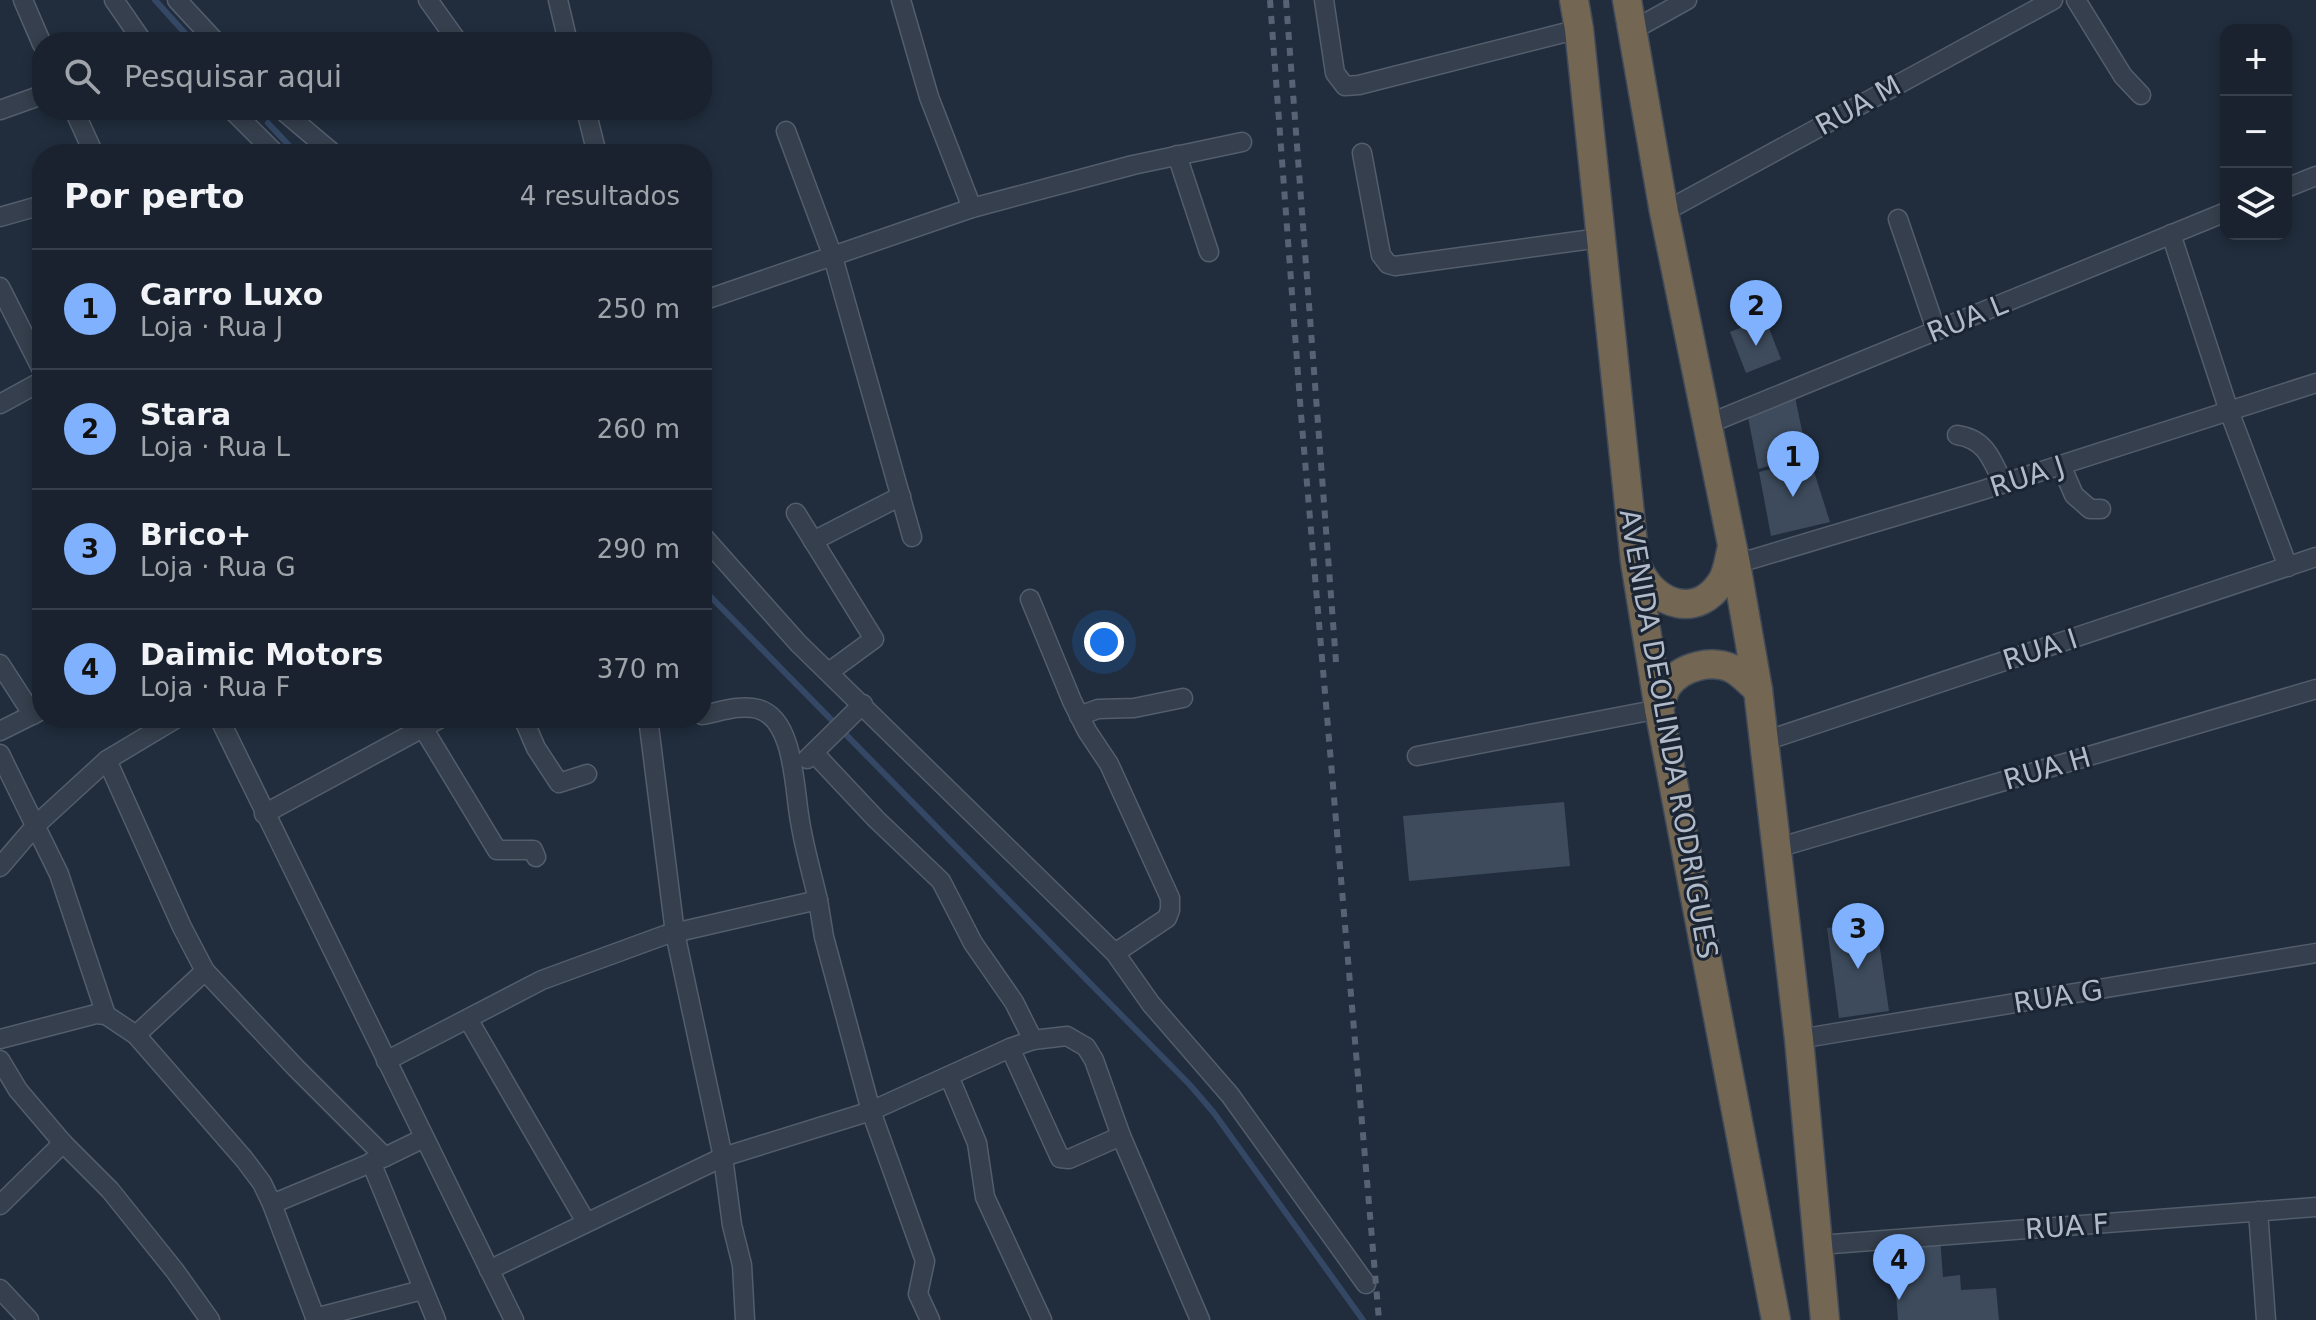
<!DOCTYPE html>
<html lang="pt">
<meta charset="utf-8">
<style>
:root{--surface:#19222e;--page:#222a36;--text:#f1f3f6;--muted:#9fa4aa;--line:#373f4a;--accent:#80b1fe}
body{margin:0;font-family:"DejaVu Sans",sans-serif;background:var(--page);color:var(--text)}
.controls{position:absolute;right:24px;top:24px;display:grid;overflow:hidden;border-radius:16px;box-shadow:0 4px 12px #0003}
.controls button{width:72px;height:72px;display:grid;place-items:center;padding:0;border:0;border-bottom:2px solid var(--line);background:var(--surface);color:var(--text);font:40px sans-serif}
.you{position:absolute;left:1104px;top:642px;width:28px;height:28px;margin:-20px;border:6px solid #fff;border-radius:50%;background:#1a73e8;box-shadow:0 0 0 12px #1a73e833}
.badge{display:grid;place-items:center;width:52px;height:52px;border-radius:50%;background:var(--accent);color:#111;font-size:26px;font-weight:700}
.pin{position:absolute;translate:-50% -66px;filter:drop-shadow(0 2px 4px #0008)}
.pin::after{content:'';position:absolute;top:42px;width:28px;height:24px;background:inherit;clip-path:polygon(0 0,100% 0,50% 100%)}
.list{margin:0;padding:0;list-style:none}
h2{display:flex;justify-content:space-between;align-items:center;height:104px;margin:0;padding:0 32px;font-size:34px}
h2 small{font-size:26px;font-weight:400;color:var(--muted)}
.list li{display:grid;grid-template-columns:52px 1fr auto;gap:24px;align-items:center;box-sizing:border-box;height:120px;padding:0 32px;border-top:2px solid var(--line)}
.list b{display:block;font-size:30px;white-space:nowrap}
.list p{margin:0;font-size:26px;white-space:nowrap;color:var(--muted)}
.list em{font-size:26px;font-style:normal;color:var(--muted)}
.icon{flex:none;width:44px;height:44px;fill:none;stroke:currentColor;stroke-width:2;stroke-linecap:round;stroke-linejoin:round}
.map{position:relative;flex:none;width:2316px;height:1320px;overflow:hidden}
.search{position:absolute;background:var(--surface);box-shadow:0 4px 12px #0003;left:32px;top:32px;width:680px;height:88px;display:flex;align-items:center;gap:20px;box-sizing:border-box;padding:0 28px;border-radius:32px;color:var(--muted);font-size:30px}
.panel{position:absolute;background:var(--surface);box-shadow:0 4px 12px #0003;left:32px;top:144px;width:680px;height:584px;border-radius:32px}
.map>svg:first-child{display:block}
.lines{fill:none;stroke-linecap:round;stroke-linejoin:round}
.stream{stroke:#344865;stroke-width:6}
.building{fill:#3d4b5c}
.minor-casing{stroke:#535d6b;stroke-width:21}
.highway-casing{stroke:#404a58;stroke-width:31}
.minor{stroke:#353f4d;stroke-width:18}
.highway{stroke:#736652;stroke-width:28}
.rail{stroke:#576374;stroke-width:6;stroke-dasharray:8 8;stroke-linecap:butt}
.labels{text-anchor:middle;stroke-width:6;stroke-linejoin:round;paint-order:stroke}
.street-label{font-size:28px;fill:#b1bac8;stroke:#1a2432}
</style>
<div class="map">
<svg width="2316" height="1320" viewBox="0 0 2316 1320">
<rect width="100%" height="100%" fill="#212d3d"/>
<g class="lines">
<g class="stream">
<polyline points="155,0 193,42"/>
<polyline points="268,123 297,154"/>
<polyline points="702,588 1190,1085 1214,1113 1363,1320"/>
</g>
</g>
<g class="building">
<polygon points="1765,318 1781,359 1746,373 1730,332"/>
<polygon points="1794,392 1807,455 1758,469 1747,412"/>
<polygon points="1810,459 1830,522 1771,536 1759,472"/>
<polygon points="1564,802 1570,866 1409,881 1403,816"/>
<polygon points="1876,921 1889,1011 1839,1018 1827,928"/>
<polygon points="1940,1236 1943,1277 1960,1275 1961,1290 1996,1288 1999,1320 1898,1320 1892,1239"/>
</g>
<g class="lines">
<defs>
<g id="minor">
<polyline points="23,0 42,44"/>
<polyline points="114,0 143,42"/>
<polyline points="177,0 216,42"/>
<polyline points="428,0 458,42"/>
<polyline points="558,0 568,42"/>
<polyline points="901,0 929,97 972,208"/>
<polyline points="1324,0 1335,73 1345,86 1359,85 1579,29"/>
<polyline points="2076,0 2123,76 2141,95"/>
<polyline points="1633,30 1687,0"/>
<polyline points="0,110 42,95"/>
<polyline points="74,110 94,154"/>
<polyline points="232,110 276,154"/>
<polyline points="282,110 334,154"/>
<polyline points="586,110 597,154"/>
<polyline points="786,131 833,257 912,537"/>
<polyline points="1362,153 1381,255 1388,264 1395,266 1600,238"/>
<polyline points="1177,155 1209,252"/>
<polyline points="2286,188 2316,176"/>
<polyline points="1664,212 2053,0"/>
<polyline points="0,217 42,205"/>
<polyline points="1898,219 1936,330"/>
<polyline points="2171,234 2229,411 2288,567"/>
<polyline points="0,287 42,370"/>
<polyline points="702,301 972,208 1133,165 1242,142"/>
<polyline points="0,404 42,381"/>
<polyline points="1708,424 2226,212"/>
<path d="M1957,435C1986,439 1992,460 2003,483"/>
<polyline points="2061,465 2074,495 2090,509 2101,509"/>
<polyline points="796,513 874,639 829,672"/>
<polyline points="702,535 798,643 1115,953 1151,1004 1230,1095 1366,1284"/>
<polyline points="813,541 901,496"/>
<polyline points="1736,564 1980,491 2316,383"/>
<polyline points="1030,599 1072,701 1087,731 1109,764 1170,898 1170,910 1167,918 1115,953"/>
<polyline points="0,664 33,715"/>
<path d="M702,715C719,712 741,704 758,709C795,719 794,790 800,821C804,847 812,874 818,900"/>
<polyline points="1079,716 1098,709 1134,708 1183,698"/>
<polyline points="219,718 514,1320"/>
<polyline points="417,718 497,850 533,850 536,857"/>
<polyline points="523,718 536,748 559,783 587,774"/>
<polyline points="648,718 675,933 723,1157 732,1225 742,1265 745,1320"/>
<polyline points="0,731 42,710"/>
<polyline points="1765,741 2316,557"/>
<polyline points="814,753 876,819 941,881 973,943 1014,1002 1033,1040"/>
<polyline points="0,754 59,874 106,1015"/>
<polyline points="1417,756 1659,709"/>
<polyline points="807,759 863,704"/>
<polyline points="107,760 182,927 205,971 296,1068 385,1157"/>
<polyline points="264,814 441,718"/>
<polyline points="1777,848 2316,689"/>
<polyline points="0,867 36,825 107,760 177,718"/>
<polyline points="468,1019 586,1222"/>
<polyline points="136,1035 205,971"/>
<polyline points="0,1039 96,1014 106,1015 136,1035 244,1159 262,1183 272,1204 316,1320"/>
<polyline points="1799,1039 2316,953"/>
<polyline points="1010,1048 1060,1158 1069,1159 1121,1136"/>
<polyline points="0,1060 18,1090 63,1143 110,1190 175,1271 210,1320"/>
<polyline points="386,1061 542,980 665,935 818,900 824,937 871,1111 925,1261 918,1294 930,1320"/>
<polyline points="949,1076 977,1143 985,1197 1042,1320"/>
<polyline points="371,1162 436,1320"/>
<polyline points="272,1204 385,1157 424,1138"/>
<polyline points="0,1205 63,1143"/>
<polyline points="2258,1211 2266,1320"/>
<polyline points="1819,1245 2316,1207"/>
<polyline points="489,1270 723,1157 871,1111 1010,1048 1033,1040 1067,1036 1086,1047 1094,1060 1121,1136 1200,1320"/>
<polyline points="0,1289 29,1320"/>
<polyline points="315,1318 422,1290"/>
</g>
<g id="highway">
<polyline points="1574,0 1579,29 1635,562 1659,709 1776,1320"/>
<polyline points="1627,0 1664,212 1736,564 1758,690 1799,1039 1825,1320"/>
<path d="M1639,570C1656,606 1698,619 1722,581C1727,573 1729,560 1731,551"/>
<path d="M1659,709C1662,702 1663,691 1668,685C1682,666 1712,659 1733,669C1742,674 1750,683 1758,690"/>
</g>
</defs>
<use href="#minor" class="minor-casing"/>
<use href="#highway" class="highway-casing"/>
<use href="#minor" class="minor"/>
<use href="#highway" class="highway"/>
<g class="rail">
<polyline points="1270,0 1301,414 1379,1320"/>
<polyline points="1286,0 1336,662"/>
</g>
</g>
<g class="labels">
<g class="street-label">
<text transform="translate(1858 105) rotate(-29)" y="10">RUA M</text>
<text transform="translate(1967 318) rotate(-22)" y="10">RUA L</text>
<text transform="translate(2027 476) rotate(-18)" y="10">RUA J</text>
<text transform="translate(2040 649) rotate(-18)" y="10">RUA I</text>
<text transform="translate(1669 734) rotate(80)" y="10">AVENIDA DEOLINDA RODRIGUES</text>
<text transform="translate(2047 768) rotate(-16)" y="10">RUA H</text>
<text transform="translate(2058 996) rotate(-9)" y="10">RUA G</text>
<text transform="translate(2067 1226) rotate(-4)" y="10">RUA F</text>
</g>
</g>
</svg>
<div class="controls">
<button>+</button>
<button>−</button>
<button><svg class="icon" aria-label="layers" viewBox="0 0 24 24"><path d="M12 4l9 5-9 5-9-5zM3 14l9 5 9-5"/></svg></button>
</div>
<div class="you"></div>
<div class="pin badge" style="left:1793px;top:497px">1</div>
<div class="pin badge" style="left:1756px;top:346px">2</div>
<div class="pin badge" style="left:1858px;top:969px">3</div>
<div class="pin badge" style="left:1899px;top:1300px">4</div>
<div class="search"><svg class="icon" aria-label="search" viewBox="0 0 24 24"><circle cx="10" cy="10" r="6"/><path d="M15 15l6 6"/></svg>Pesquisar aqui</div>
<section class="panel">
<h2>Por perto<small>4 resultados</small></h2>
<ul class="list">
<li><span class="badge">1</span><div><b>Carro Luxo</b><p>Loja · Rua J</p></div><em>250 m</em></li>
<li><span class="badge">2</span><div><b>Stara</b><p>Loja · Rua L</p></div><em>260 m</em></li>
<li><span class="badge">3</span><div><b>Brico+</b><p>Loja · Rua G</p></div><em>290 m</em></li>
<li><span class="badge">4</span><div><b>Daimic Motors</b><p>Loja · Rua F</p></div><em>370 m</em></li>
</ul>
</section>
</div>
